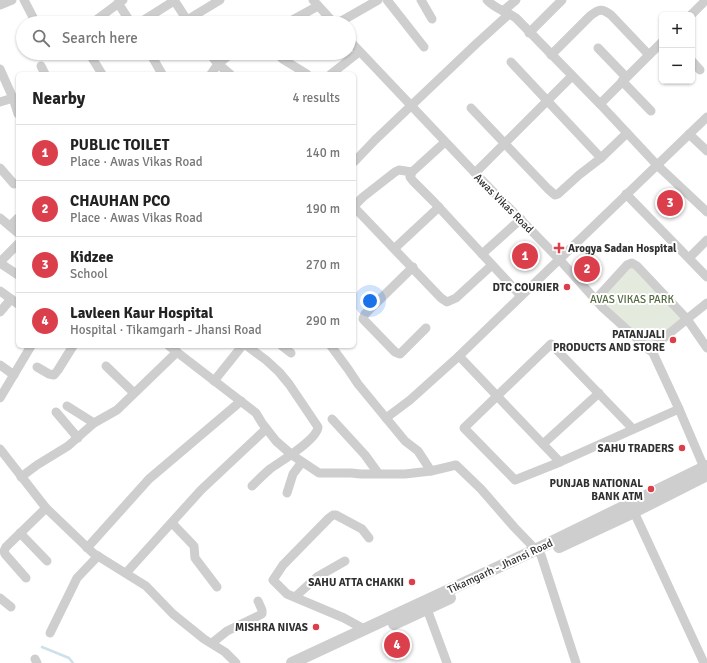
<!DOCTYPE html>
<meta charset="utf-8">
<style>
:root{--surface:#fff;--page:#f6f6f6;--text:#222;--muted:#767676;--line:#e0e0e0;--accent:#dc3f4c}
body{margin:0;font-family:Signika,sans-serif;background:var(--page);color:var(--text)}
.controls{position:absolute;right:12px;top:12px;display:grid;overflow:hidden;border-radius:6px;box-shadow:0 1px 3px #0004}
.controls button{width:36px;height:36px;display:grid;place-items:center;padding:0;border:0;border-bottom:1px solid var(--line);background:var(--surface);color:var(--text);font:20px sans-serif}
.you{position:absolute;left:370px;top:301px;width:14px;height:14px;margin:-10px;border:3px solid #fff;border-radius:50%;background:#1a73e8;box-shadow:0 0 0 6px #1a73e833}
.badge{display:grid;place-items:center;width:26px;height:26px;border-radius:50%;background:var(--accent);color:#fff;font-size:13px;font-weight:700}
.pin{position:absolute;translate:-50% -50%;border:2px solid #fff;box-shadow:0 1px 4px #0006}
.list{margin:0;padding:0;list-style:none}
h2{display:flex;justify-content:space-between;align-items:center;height:52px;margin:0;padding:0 16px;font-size:17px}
h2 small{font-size:13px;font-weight:400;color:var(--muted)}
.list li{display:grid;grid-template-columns:26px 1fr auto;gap:12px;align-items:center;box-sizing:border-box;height:56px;padding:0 16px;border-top:1px solid var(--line)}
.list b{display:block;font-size:15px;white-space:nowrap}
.list p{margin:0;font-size:13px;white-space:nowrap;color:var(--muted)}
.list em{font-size:13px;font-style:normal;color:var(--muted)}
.icon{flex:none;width:22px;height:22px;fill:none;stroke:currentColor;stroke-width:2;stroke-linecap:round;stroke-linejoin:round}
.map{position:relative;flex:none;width:707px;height:663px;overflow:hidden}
.search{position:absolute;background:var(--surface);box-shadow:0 1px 3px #0004;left:16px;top:16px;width:340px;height:44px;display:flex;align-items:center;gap:10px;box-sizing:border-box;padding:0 14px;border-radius:22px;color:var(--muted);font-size:15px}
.panel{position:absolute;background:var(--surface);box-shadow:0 1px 3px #0004;left:16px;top:72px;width:340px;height:276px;border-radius:6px}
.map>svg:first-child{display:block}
.green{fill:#e4eadd}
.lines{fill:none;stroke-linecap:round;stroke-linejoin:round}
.stream{stroke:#cee0eb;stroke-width:2.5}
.minor{stroke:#cecece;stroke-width:9}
.tertiary{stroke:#cecece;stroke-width:12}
.poi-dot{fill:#dc3f4c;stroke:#fff;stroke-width:1.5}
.labels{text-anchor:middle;stroke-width:4;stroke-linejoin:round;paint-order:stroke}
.street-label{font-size:11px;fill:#313131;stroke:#fff}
.poi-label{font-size:11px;font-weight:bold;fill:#313131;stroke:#fff;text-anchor:end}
.park-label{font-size:11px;fill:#546b40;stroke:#fff}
</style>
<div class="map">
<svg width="707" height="663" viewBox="0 0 707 663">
<rect width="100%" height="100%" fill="#fff"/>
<polygon class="green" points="630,264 684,319 650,347 599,301"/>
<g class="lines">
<polyline class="stream" points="42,647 69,658 73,663"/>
<g class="minor">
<polyline points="24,0 36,23"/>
<polyline points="174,0 187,20"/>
<polyline points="313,0 334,23"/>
<polyline points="387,0 424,47"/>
<polyline points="421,0 432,19"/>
<path d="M487,0C495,9 506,11 516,18L600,104L657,165L707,212"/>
<polyline points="118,3 131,23"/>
<polyline points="0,5 12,0"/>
<polyline points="503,11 516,0"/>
<polyline points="691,15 706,0"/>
<polyline points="92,23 123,0"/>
<polyline points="139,23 174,1"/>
<polyline points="189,23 187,20 220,0"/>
<polyline points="287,23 318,6"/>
<polyline points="338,23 378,0"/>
<polyline points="529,33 562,0"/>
<polyline points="349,40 475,173 559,259 603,308 653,353 679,409 706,472"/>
<polyline points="598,48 626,77"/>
<polyline points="89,53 102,74"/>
<polyline points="150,53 162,74"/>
<polyline points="209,53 218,64 230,74"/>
<polyline points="276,53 284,60 307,74"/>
<path d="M551,55L590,16C599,9 602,8 611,15L649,55"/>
<polyline points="692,61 700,70"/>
<polyline points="511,62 601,158"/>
<polyline points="41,66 45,74"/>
<polyline points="0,69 13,98 18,114"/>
<polyline points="211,74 218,64 232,53"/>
<polyline points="331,74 359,52"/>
<polyline points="622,81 651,111"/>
<polyline points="0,102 13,98"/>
<polyline points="600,104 662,42"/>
<polyline points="471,108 548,189 555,195 558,194 579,175 601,158 627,133"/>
<polyline points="689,134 707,151"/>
<polyline points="445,142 412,172 410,177 413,181 434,202 521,296"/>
<polyline points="354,162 375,140 476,44 509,14"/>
<polyline points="0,168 14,184"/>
<polyline points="475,173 572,76"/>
<polyline points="626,194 707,277"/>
<polyline points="354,206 363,197 395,172 399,170 412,172"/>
<polyline points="354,207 441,298 447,302 456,298 492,265"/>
<polyline points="0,218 18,233"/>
<polyline points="10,226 18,218"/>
<polyline points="395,248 439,207"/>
<polyline points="482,254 521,219"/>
<polyline points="689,258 707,240"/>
<polyline points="0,262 18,244"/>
<polyline points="0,263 18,275"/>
<polyline points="413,267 365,314 363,319 395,352 400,354 426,328"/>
<polyline points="0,291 18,304"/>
<polyline points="596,299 627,265 632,263 637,266 687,319 707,303"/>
<polyline points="0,312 11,299"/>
<polyline points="169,346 256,413 262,423 276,441 292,455 319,473 351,473 361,474 405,474 431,471 456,465 481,489 514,527 541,555 576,663"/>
<path d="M247,346L266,360L279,372L289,384L318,427C317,440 281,461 270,469C264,474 258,480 252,486"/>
<polyline points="282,346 291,353"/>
<polyline points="331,346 348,369 358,384 405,441 418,451 431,471"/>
<polyline points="649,350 687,319 707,348"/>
<polyline points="459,356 560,462 679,409"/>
<polyline points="0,365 14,375"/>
<polyline points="106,366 134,393"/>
<polyline points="37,367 49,374 54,375 58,370 73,346"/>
<polyline points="214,381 242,346"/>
<polyline points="0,398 31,346"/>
<polyline points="67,406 94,423"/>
<polyline points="56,412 78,438"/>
<polyline points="386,418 410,400 459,356 707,117"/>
<polyline points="332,419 365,455 378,473"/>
<polyline points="543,444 599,393"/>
<polyline points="0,449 46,508 93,553 146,586 173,614 204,639 225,652 236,663"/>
<polyline points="560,462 515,480 464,428 551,344 633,429"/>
<polyline points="21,477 37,465 68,446 94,423 117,410 177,352"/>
<polyline points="287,493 293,474 302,462"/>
<polyline points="634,512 704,663"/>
<polyline points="172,523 194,546 195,558 217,587"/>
<polyline points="20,533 47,561"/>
<polyline points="87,548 149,479 241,401"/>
<polyline points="126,573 201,490 266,429"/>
<polyline points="26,578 5,554 4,551 6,547 46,508"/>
<polyline points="295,597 317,577 345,561"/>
<polyline points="0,598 11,607"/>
<polyline points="427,609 447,663"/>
<polyline points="364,629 344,618 287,594 273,580 283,565 329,518 333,515 336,515 362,529 369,538"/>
<polyline points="50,633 77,578 98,556"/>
<polyline points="212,643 227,631 262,614 262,610 258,601"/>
<polyline points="35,659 37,663"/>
</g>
<g class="tertiary">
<polyline points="559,547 634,512 707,475"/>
<polyline points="394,624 450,598"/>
<polyline points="292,663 535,550 707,466"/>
</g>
</g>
<g class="poi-dot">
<path d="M557 242h4v4h4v4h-4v4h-4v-4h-4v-4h4z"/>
<circle cx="567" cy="287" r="4"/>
<circle cx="673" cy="340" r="4"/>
<circle cx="682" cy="448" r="4"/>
<circle cx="651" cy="489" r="4"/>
<circle cx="412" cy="582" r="4"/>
<circle cx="316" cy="627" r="4"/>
</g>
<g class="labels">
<g class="street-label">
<text transform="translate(504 203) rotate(45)" y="4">Awas Vikas Road</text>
<text transform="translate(500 566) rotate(-25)" y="4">Tikamgarh - Jhansi Road</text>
</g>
<g class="poi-label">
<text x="568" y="252" text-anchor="start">Arogya Sadan Hospital</text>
<text x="559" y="291">DTC COURIER</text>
<text x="665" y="338">PATANJALI<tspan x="665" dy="13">PRODUCTS AND STORE</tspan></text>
<text x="674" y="452">SAHU TRADERS</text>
<text x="643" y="487">PUNJAB NATIONAL<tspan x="643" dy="13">BANK ATM</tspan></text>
<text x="404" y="586">SAHU ATTA CHAKKI</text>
<text x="308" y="631">MISHRA NIVAS</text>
</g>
<g class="park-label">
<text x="632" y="303">AVAS VIKAS PARK</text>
</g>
</g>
</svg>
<div class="controls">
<button>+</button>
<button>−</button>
</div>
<div class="you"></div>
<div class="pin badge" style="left:525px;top:256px">1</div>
<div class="pin badge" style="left:587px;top:269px">2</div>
<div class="pin badge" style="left:670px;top:203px">3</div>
<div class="pin badge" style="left:397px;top:645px">4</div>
<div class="search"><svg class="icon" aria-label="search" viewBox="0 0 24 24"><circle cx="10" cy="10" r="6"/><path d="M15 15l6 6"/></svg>Search here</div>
<section class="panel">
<h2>Nearby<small>4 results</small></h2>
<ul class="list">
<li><span class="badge">1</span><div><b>PUBLIC TOILET</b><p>Place · Awas Vikas Road</p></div><em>140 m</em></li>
<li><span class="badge">2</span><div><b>CHAUHAN PCO</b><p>Place · Awas Vikas Road</p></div><em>190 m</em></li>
<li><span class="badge">3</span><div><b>Kidzee</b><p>School</p></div><em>270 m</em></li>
<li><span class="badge">4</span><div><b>Lavleen Kaur Hospital</b><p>Hospital · Tikamgarh - Jhansi Road</p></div><em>290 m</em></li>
</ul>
</section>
</div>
